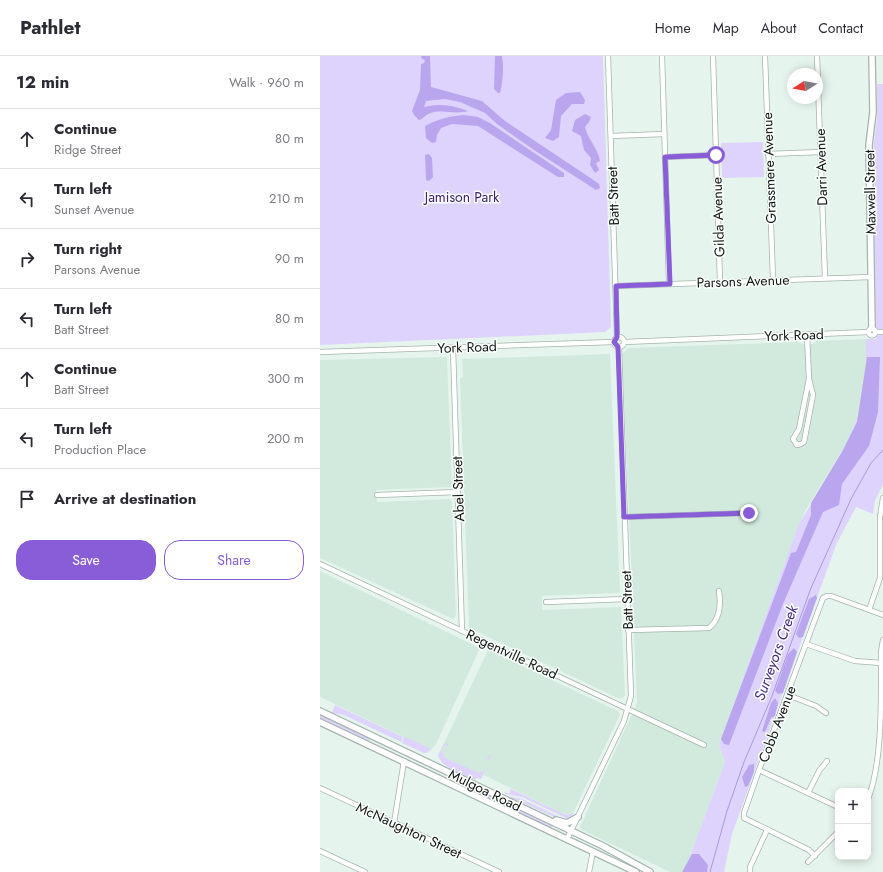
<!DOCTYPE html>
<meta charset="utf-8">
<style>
:root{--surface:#fff;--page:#f7f7f7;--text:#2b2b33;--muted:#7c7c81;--line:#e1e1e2;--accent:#885dd7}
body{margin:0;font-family:Jost,sans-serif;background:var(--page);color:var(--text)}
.controls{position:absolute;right:12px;bottom:12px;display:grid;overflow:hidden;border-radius:8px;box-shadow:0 2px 10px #0003}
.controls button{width:36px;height:36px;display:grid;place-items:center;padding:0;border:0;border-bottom:1px solid var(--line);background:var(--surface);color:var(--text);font:20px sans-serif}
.compass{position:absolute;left:467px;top:12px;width:36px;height:36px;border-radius:50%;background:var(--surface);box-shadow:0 2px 10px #0003;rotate:259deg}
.stop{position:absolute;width:12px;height:12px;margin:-9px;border:3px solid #885dd7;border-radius:50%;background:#fff}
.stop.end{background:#885dd7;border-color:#fff;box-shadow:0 1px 4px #0008}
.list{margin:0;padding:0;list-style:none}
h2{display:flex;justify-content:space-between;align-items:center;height:52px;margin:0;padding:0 16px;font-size:17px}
h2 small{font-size:13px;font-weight:400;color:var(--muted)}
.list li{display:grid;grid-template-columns:26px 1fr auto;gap:12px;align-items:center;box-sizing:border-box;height:60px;padding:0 16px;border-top:1px solid var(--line)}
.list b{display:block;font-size:15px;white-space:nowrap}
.list p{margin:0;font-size:13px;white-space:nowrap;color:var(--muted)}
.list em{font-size:13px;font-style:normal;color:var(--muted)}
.actions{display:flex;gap:8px;padding:12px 16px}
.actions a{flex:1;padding:9px 0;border:1px solid var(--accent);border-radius:16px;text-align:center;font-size:14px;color:var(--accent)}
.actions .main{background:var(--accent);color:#fff}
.icon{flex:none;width:22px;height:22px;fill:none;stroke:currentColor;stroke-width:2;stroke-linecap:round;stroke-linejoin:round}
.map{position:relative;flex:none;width:563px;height:816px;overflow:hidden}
header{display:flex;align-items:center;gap:24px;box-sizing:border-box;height:56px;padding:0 20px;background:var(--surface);border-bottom:1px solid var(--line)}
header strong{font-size:19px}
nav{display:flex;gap:22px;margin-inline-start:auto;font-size:14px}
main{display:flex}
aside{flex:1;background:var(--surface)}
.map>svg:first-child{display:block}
.built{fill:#d2eade}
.green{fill:#ded3fd}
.forest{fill:#baa6ee}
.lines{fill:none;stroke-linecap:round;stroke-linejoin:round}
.stream{stroke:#ab97df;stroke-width:1}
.minor-casing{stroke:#a5b4ad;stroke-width:6}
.major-casing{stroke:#a5b4ad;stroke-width:8}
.minor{stroke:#fff;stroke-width:4.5}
.major{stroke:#fff;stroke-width:5.5}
.route{stroke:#885dd7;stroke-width:5}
.labels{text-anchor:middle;stroke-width:3;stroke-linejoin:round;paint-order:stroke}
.street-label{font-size:14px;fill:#141916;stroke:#fbfffd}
.park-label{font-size:14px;fill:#412073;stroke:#fbfffd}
.water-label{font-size:15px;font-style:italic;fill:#4a2c7f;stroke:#fbfffd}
</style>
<header>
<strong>Pathlet</strong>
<nav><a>Home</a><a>Map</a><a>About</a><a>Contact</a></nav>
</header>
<main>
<aside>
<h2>12 min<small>Walk · 960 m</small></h2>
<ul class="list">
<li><svg class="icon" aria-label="ahead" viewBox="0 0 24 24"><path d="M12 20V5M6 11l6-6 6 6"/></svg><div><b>Continue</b><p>Ridge Street</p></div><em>80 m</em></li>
<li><svg class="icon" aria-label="left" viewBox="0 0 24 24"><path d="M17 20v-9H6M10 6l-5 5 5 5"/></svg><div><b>Turn left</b><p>Sunset Avenue</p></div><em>210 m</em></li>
<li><svg class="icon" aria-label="right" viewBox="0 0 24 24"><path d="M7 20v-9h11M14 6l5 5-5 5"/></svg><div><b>Turn right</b><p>Parsons Avenue</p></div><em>90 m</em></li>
<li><svg class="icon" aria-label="left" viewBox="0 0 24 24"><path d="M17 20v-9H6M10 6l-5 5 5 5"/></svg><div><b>Turn left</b><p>Batt Street</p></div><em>80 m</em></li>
<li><svg class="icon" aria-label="ahead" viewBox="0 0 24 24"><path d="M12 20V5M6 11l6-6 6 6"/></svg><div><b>Continue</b><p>Batt Street</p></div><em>300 m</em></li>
<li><svg class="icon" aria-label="left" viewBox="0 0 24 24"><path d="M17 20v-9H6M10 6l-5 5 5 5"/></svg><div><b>Turn left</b><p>Production Place</p></div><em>200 m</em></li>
<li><svg class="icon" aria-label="arrive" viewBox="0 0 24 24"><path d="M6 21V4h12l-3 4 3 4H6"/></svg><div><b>Arrive at destination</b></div></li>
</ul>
<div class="actions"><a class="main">Save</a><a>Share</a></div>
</aside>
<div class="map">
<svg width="563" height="816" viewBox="0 0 563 816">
<rect width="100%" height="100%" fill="#e5f5ed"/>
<g class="built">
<polygon points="546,283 546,314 542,347 537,363 526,388 485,455 461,517 399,689 405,706 364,816 350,816 262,774 260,771 317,647 302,298 308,292 479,286 482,288 494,288 496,285"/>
<polygon points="290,298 300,537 222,540 222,554 301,551 305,640 300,643 149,572 140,322 143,321 142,303"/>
<polygon points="127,301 132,431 56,434 57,446 129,443 132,446 136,560 133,563 0,502 0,304"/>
<polygon points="0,515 160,592 116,688 111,694 0,641"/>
<polygon points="168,594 298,655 300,659 253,757 246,759 168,721 163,719 161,723 120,704 119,699 124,687"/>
</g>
<g class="green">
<polygon points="0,0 283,0 291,271 285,276 0,289"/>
<polygon points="557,28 563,28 563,428 555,445 553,458 536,451 516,489 412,778 404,816 364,816 405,706 399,689 478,470 526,388 537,363 542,347 546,314 546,283 556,283 553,96 557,61"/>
<polygon points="443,86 444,121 402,122 401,87"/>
<polygon points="15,649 83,681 81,686 24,659 12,657"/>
<polygon points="0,658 50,682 49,686 0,663"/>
<polygon points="84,681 88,682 111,693 107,697 104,697 82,687"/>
<path d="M126,687L128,688V690L125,689L121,696L124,697L123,701L159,717L160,715L163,716L169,704L166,703L172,697L161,723L157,722L155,724C145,720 119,710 118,699L124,688Z"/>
<polygon points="157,733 233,769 231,773 155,737"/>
<polygon points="191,733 246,759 254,757 248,763 202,741 185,738 185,736 189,738"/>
<polygon points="185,740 202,743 246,764 241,764 201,746"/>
</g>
<g class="forest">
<path d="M101,0H110L111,31L162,45L185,65L272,123L279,128L280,132L276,134L214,94L177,68L165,57L140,46L125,43L106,45L104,51C119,47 133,49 148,55C133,60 114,49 102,63L99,64L94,59L92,55L100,34L101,8L104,7L105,4L102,3Z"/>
<path d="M175,0H182C184,12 183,25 180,37H178L174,33Z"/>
<polygon points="260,36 265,44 264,48 252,48 241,60 239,81 233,85 225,82 231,74 236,44 246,37"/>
<path d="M265,58L271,61L269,66L265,71C268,84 278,92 280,105L276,107L279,114L275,117L270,109L271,102L264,94L261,80L252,75L255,64Z"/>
<path d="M144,59L158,61L170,67L244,117V121H238L158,70L132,68L121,72L117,79L116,86L112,87L106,82L105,70C118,63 130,60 144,59Z"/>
<polygon points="109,98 112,102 113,121 109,125 106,124 105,99"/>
<polygon points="547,301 560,301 558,356 549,390 522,428 519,449 503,456 463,548 409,689 404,688 401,683 471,497 476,496 491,459 491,447 522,396 537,366"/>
<polygon points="496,539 497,542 483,581 479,582 476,578 489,543"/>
<polygon points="474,592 477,596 463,637 458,638 455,635 468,598"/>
<polygon points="455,642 458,647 455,660 451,662 445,676 442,675 451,647"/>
<polygon points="434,708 434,716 428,730 425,731 422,721 429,709"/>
<polygon points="372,798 379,798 388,809 387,816 362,816"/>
</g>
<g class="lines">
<polyline class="stream" points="390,816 407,755 424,706 452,640 491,532 531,443 551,407 563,394"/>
<defs>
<g id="minor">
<polyline points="288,0 297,281"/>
<polyline points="342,0 349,228"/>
<polyline points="393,0 400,226"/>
<polyline points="445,0 453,224"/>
<polyline points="497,0 505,222"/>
<polyline points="291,80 344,78"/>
<polyline points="448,98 501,96"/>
<polyline points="345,101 396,99"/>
<polyline points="296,230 551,221"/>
<circle cx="552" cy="276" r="3.5"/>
<polyline points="555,276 563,276"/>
<polyline points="487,279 489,323 479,373 473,383 477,389 481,388 484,386 493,339 489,323"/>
<circle cx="299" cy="286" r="5"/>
<polyline points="304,286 549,276"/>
<polyline points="133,292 142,575"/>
<polyline points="0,296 293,286"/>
<polyline points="57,439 138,436"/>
<polyline points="304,461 429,457"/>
<polyline points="0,508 384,689"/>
<polyline points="226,546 307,543"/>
<polyline points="549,554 560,522 560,461 563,442"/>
<path d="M308,574L389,572C400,563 401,548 399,535"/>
<polyline points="486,588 535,605 561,607"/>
<polyline points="468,639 496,650 506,657"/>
<polyline points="439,714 424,757 424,762 489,794 495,800"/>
<polyline points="0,732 179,816"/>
<polyline points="488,737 499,715 507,705"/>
<path d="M548,743C563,705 561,640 561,596L563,584"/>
<polyline points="518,751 439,714 503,542 507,540 511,540 563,559"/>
<polyline points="74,767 84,705"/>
<polyline points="247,783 304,665 311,640 299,291"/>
<polyline points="0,795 45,816"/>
<polyline points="488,806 518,776"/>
<polyline points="269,816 273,795"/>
<polyline points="430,816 430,811 447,774"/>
</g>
<g id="major">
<polyline points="552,0 553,56 549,89 552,273"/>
<polyline points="0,655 283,790 330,816"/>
<polyline points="0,666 316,816"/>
<polyline points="236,764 247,767 258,761"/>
</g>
</defs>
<use href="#minor" class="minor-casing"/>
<use href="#major" class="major-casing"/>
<use href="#minor" class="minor"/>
<use href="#major" class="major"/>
</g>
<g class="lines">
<polyline class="route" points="396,99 345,101 350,228 296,230 297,281 294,286 298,291 304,461 429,457"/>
</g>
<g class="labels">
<g class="street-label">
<text transform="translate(501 111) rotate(-92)" y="5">Darri Avenue</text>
<text transform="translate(449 112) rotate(-92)" y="5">Grassmere Avenue</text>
<text transform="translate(550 136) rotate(-91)" y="5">Maxwell Street</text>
<text transform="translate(293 140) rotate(-92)" y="5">Batt Street</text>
<text transform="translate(398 161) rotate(-92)" y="5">Gilda Avenue</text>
<text transform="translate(423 225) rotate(-2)" y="5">Parsons Avenue</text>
<text transform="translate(474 279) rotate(-2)" y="5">York Road</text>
<text transform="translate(147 291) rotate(-2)" y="5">York Road</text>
<text transform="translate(138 433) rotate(-92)" y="5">Abel Street</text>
<text transform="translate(307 544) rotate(-92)" y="5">Batt Street</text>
<text transform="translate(192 598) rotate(25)" y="5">Regentville Road</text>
<text transform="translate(457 668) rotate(-69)" y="5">Cobb Avenue</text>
<text transform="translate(165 734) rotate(26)" y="5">Mulgoa Road</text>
<text transform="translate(89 774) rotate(25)" y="5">McNaughton Street</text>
</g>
<g class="park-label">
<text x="142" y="146">Jamison Park</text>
</g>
<g class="water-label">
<text transform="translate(456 597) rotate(-70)" y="5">Surveyors Creek</text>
</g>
</g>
</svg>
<div class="controls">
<button>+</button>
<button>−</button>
</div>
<svg class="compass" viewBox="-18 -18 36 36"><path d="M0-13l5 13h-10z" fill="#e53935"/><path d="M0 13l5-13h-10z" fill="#7c7c81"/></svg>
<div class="stop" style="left:396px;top:99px"></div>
<div class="stop end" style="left:429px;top:457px"></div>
</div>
</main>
